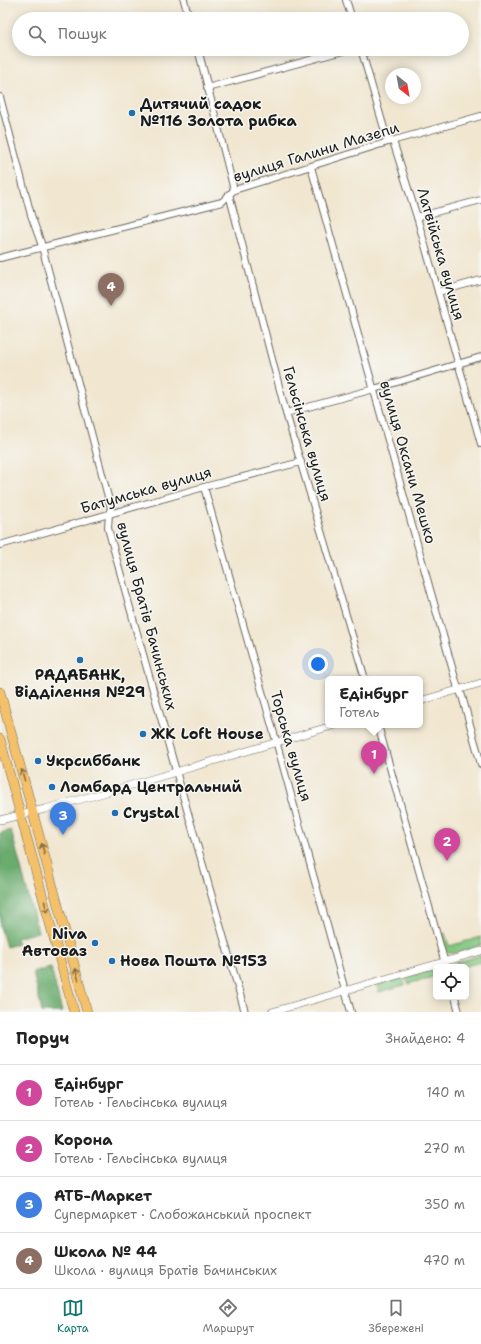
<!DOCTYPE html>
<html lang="uk">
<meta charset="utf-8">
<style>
:root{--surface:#fff;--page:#f2f2f2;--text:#222;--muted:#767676;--line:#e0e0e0;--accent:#0f766e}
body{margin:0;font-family:"Shantell Sans",sans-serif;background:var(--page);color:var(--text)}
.controls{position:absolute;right:12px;bottom:12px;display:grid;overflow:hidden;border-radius:6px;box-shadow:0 2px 10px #0003}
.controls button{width:36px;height:36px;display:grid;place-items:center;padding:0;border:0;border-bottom:1px solid var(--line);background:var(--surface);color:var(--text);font:20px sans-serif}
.compass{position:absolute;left:385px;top:68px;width:36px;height:36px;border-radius:50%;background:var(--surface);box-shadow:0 2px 10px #0003;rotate:149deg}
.you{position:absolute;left:318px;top:664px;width:14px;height:14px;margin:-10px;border:3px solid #fff;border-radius:50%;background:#1a73e8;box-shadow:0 0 0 6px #1a73e833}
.badge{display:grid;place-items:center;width:26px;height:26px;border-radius:50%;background:var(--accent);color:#fff;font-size:13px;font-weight:700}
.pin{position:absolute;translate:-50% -33px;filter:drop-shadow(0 1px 2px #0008)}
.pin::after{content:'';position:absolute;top:21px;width:14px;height:12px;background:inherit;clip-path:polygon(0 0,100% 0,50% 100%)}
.popup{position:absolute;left:325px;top:676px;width:98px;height:52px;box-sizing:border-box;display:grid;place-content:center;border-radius:6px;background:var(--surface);filter:drop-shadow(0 1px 3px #0005);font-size:13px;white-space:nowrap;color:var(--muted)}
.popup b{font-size:15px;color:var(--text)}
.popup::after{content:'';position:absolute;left:50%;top:100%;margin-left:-8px;border:8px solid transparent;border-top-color:var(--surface)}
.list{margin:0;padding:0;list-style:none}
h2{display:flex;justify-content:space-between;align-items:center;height:52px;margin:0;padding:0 16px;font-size:17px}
h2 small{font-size:13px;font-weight:400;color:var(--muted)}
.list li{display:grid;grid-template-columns:26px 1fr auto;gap:12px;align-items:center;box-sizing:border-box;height:56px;padding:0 16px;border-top:1px solid var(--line)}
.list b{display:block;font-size:15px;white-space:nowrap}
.list p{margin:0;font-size:13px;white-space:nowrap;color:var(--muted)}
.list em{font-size:13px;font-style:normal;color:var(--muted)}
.icon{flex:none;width:22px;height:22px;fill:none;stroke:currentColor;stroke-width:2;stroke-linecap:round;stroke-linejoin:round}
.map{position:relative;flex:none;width:481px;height:1012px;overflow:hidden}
.search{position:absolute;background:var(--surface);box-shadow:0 2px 10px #0003;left:12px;right:12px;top:12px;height:44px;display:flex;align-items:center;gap:10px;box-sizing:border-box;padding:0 14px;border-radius:22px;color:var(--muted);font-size:15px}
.sheet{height:276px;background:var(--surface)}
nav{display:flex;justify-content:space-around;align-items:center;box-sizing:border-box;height:56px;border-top:1px solid var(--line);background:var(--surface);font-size:11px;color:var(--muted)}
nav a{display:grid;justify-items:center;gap:2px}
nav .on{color:var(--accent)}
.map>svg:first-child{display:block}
.green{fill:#83c780;stroke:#50724e}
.forest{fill:#6aac6e;stroke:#436445}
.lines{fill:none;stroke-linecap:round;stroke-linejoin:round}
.minor-casing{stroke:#67635b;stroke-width:8}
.tertiary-casing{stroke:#67635b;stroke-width:8}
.primary-casing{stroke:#67635b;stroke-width:10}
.minor{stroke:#fff;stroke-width:6}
.tertiary{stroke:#fff;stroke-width:7}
.primary{stroke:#f4c16a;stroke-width:9}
.oneway{stroke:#886e43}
.poi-dot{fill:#1f6fb2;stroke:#f6f6f2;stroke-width:1.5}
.labels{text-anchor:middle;stroke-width:3;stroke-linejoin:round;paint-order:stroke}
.poi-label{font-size:15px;font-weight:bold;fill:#1c1c1c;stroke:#f6f6f2;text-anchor:start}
.street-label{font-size:15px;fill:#1c1c1c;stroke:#f6f6f2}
</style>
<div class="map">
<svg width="481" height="1012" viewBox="0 0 481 1012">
<rect width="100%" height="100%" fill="#f6f6f2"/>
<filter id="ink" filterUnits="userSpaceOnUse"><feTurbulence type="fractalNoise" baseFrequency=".025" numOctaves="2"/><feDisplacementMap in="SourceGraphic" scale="8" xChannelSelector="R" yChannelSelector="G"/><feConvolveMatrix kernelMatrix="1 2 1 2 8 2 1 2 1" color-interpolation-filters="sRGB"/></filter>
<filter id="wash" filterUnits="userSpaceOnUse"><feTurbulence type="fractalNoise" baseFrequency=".012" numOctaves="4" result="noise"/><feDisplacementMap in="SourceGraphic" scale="16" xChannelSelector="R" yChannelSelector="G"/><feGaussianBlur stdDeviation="0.9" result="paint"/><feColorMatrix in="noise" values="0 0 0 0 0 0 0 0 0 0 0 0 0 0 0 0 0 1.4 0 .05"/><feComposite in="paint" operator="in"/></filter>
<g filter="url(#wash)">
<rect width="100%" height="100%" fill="#f1e7d1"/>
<g class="green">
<polygon points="445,933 449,946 481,937 481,945 457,953 448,953 444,949 440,934"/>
<polygon points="481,955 481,962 462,967 452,967 455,963"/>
<polygon points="436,969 436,976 408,984 406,977"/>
<polygon points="403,978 405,985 379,992 377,985"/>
</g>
<g class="forest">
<polygon points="11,830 38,932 16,938 18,944 6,947 0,926 0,833"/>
<polygon points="51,968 62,1012 42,1012 33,972"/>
</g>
</g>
<g filter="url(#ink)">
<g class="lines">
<defs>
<g id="minor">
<polyline points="184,0 189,19"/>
<polyline points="346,0 352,19"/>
<polyline points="198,49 234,190"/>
<polyline points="361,49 388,142"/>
<polyline points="207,88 350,49"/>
<path d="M0,97L31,215L41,243L111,508L109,514L108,528C152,690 199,851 245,1012"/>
<polyline points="393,141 417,217 481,444"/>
<polyline points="311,167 457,685 462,696 481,764"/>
<polyline points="229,194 286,413 365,679"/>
<polyline points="417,217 481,200"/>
<polyline points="0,258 222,202 234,190 388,142 481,116"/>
<polyline points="438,292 481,280"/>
<polyline points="286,413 374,389 481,357"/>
<polyline points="204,487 275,737 351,1012"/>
<polyline points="0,545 204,487 301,462"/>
<polyline points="378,725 446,967"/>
<polyline points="455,997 459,1012"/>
</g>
<g id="tertiary">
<polyline points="420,701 481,683"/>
<polyline points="0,820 45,809 118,789 335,725"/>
<polyline points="272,1012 481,951"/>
</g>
<g id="primary">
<polyline points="0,692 87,1012"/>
<polyline points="0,739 74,1012"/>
</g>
</defs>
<use href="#minor" class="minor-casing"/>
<use href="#tertiary" class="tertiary-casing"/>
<use href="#primary" class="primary-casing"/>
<use href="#minor" class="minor"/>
<use href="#tertiary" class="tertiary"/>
<use href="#primary" class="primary"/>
</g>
<defs><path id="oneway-shaft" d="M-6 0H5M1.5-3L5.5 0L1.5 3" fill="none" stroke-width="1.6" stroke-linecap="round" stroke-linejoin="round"/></defs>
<g class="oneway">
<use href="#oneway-shaft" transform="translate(23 775) rotate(-106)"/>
<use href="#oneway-shaft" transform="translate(43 849) rotate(-105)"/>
<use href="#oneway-shaft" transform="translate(46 907) rotate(75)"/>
<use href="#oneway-shaft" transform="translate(77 974) rotate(-105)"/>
</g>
</g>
<g class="poi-dot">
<circle cx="132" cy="113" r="4"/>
<circle cx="80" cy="660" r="4"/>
<circle cx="143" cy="734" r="4"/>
<circle cx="38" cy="761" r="4"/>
<circle cx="52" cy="787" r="4"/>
<circle cx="115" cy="813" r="4"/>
<circle cx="95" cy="943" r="4"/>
<circle cx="112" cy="961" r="4"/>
</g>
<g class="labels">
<g class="poi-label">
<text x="140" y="109">Дитячий садок<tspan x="140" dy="17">№116 Золота рибка</tspan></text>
<text x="80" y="680" text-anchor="middle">РАДАБАНК,<tspan x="80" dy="17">Відділення №29</tspan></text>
<text x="151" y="739">ЖК Loft House</text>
<text x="46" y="766">Укрсиббанк</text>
<text x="60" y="792">Ломбард Центральний</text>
<text x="123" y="818">Crystal</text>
<text x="87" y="939" text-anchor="end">Niva<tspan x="87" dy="17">Автоваз</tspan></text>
<text x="120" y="966">Нова Пошта №153</text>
</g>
<g class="street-label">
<text transform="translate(316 152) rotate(-17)" y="5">вулиця Галини Мазепи</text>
<text transform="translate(441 254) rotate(74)" y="5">Латвійська вулиця</text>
<text transform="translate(307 434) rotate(74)" y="5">Гельсінська вулиця</text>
<text transform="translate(408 462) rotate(74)" y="5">вулиця Оксани Мешко</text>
<text transform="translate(146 490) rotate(-16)" y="5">Батумська вулиця</text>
<text transform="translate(147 616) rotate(75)" y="5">вулиця Братів Бачинських</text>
<text transform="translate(291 746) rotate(74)" y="5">Торська вулиця</text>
</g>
</g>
</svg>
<div class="controls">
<button><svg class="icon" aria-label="locate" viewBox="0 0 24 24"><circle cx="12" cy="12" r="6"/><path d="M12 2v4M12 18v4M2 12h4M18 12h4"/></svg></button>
</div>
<svg class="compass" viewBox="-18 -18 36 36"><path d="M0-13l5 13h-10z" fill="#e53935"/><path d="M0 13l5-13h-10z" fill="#767676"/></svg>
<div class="you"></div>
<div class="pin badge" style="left:374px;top:774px;background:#d1479c">1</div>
<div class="popup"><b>Едінбург</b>Готель</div>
<div class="pin badge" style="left:447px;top:861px;background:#d1479c">2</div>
<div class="pin badge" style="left:63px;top:835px;background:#3f7fe0">3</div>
<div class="pin badge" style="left:111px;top:306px;background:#8d6e63">4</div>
<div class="search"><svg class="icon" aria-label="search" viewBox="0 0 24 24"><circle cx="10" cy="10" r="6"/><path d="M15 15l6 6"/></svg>Пошук</div>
</div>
<section class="sheet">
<h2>Поруч<small>Знайдено: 4</small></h2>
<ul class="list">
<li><span class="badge" style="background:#d1479c">1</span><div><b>Едінбург</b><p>Готель · Гельсінська вулиця</p></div><em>140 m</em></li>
<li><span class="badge" style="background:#d1479c">2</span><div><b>Корона</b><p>Готель · Гельсінська вулиця</p></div><em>270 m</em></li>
<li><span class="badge" style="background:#3f7fe0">3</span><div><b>АТБ-Маркет</b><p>Супермаркет · Слобожанський проспект</p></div><em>350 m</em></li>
<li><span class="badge" style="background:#8d6e63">4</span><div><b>Школа № 44</b><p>Школа · вулиця Братів Бачинських</p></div><em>470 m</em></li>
</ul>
</section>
<nav>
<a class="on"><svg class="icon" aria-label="map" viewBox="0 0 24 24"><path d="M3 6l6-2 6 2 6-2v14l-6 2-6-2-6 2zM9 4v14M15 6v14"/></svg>Карта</a>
<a><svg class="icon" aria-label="directions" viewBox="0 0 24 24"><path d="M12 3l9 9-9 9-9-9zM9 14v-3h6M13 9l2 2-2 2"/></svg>Маршрут</a>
<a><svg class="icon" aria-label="saved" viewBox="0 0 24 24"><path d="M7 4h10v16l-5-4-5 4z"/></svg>Збережені</a>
</nav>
